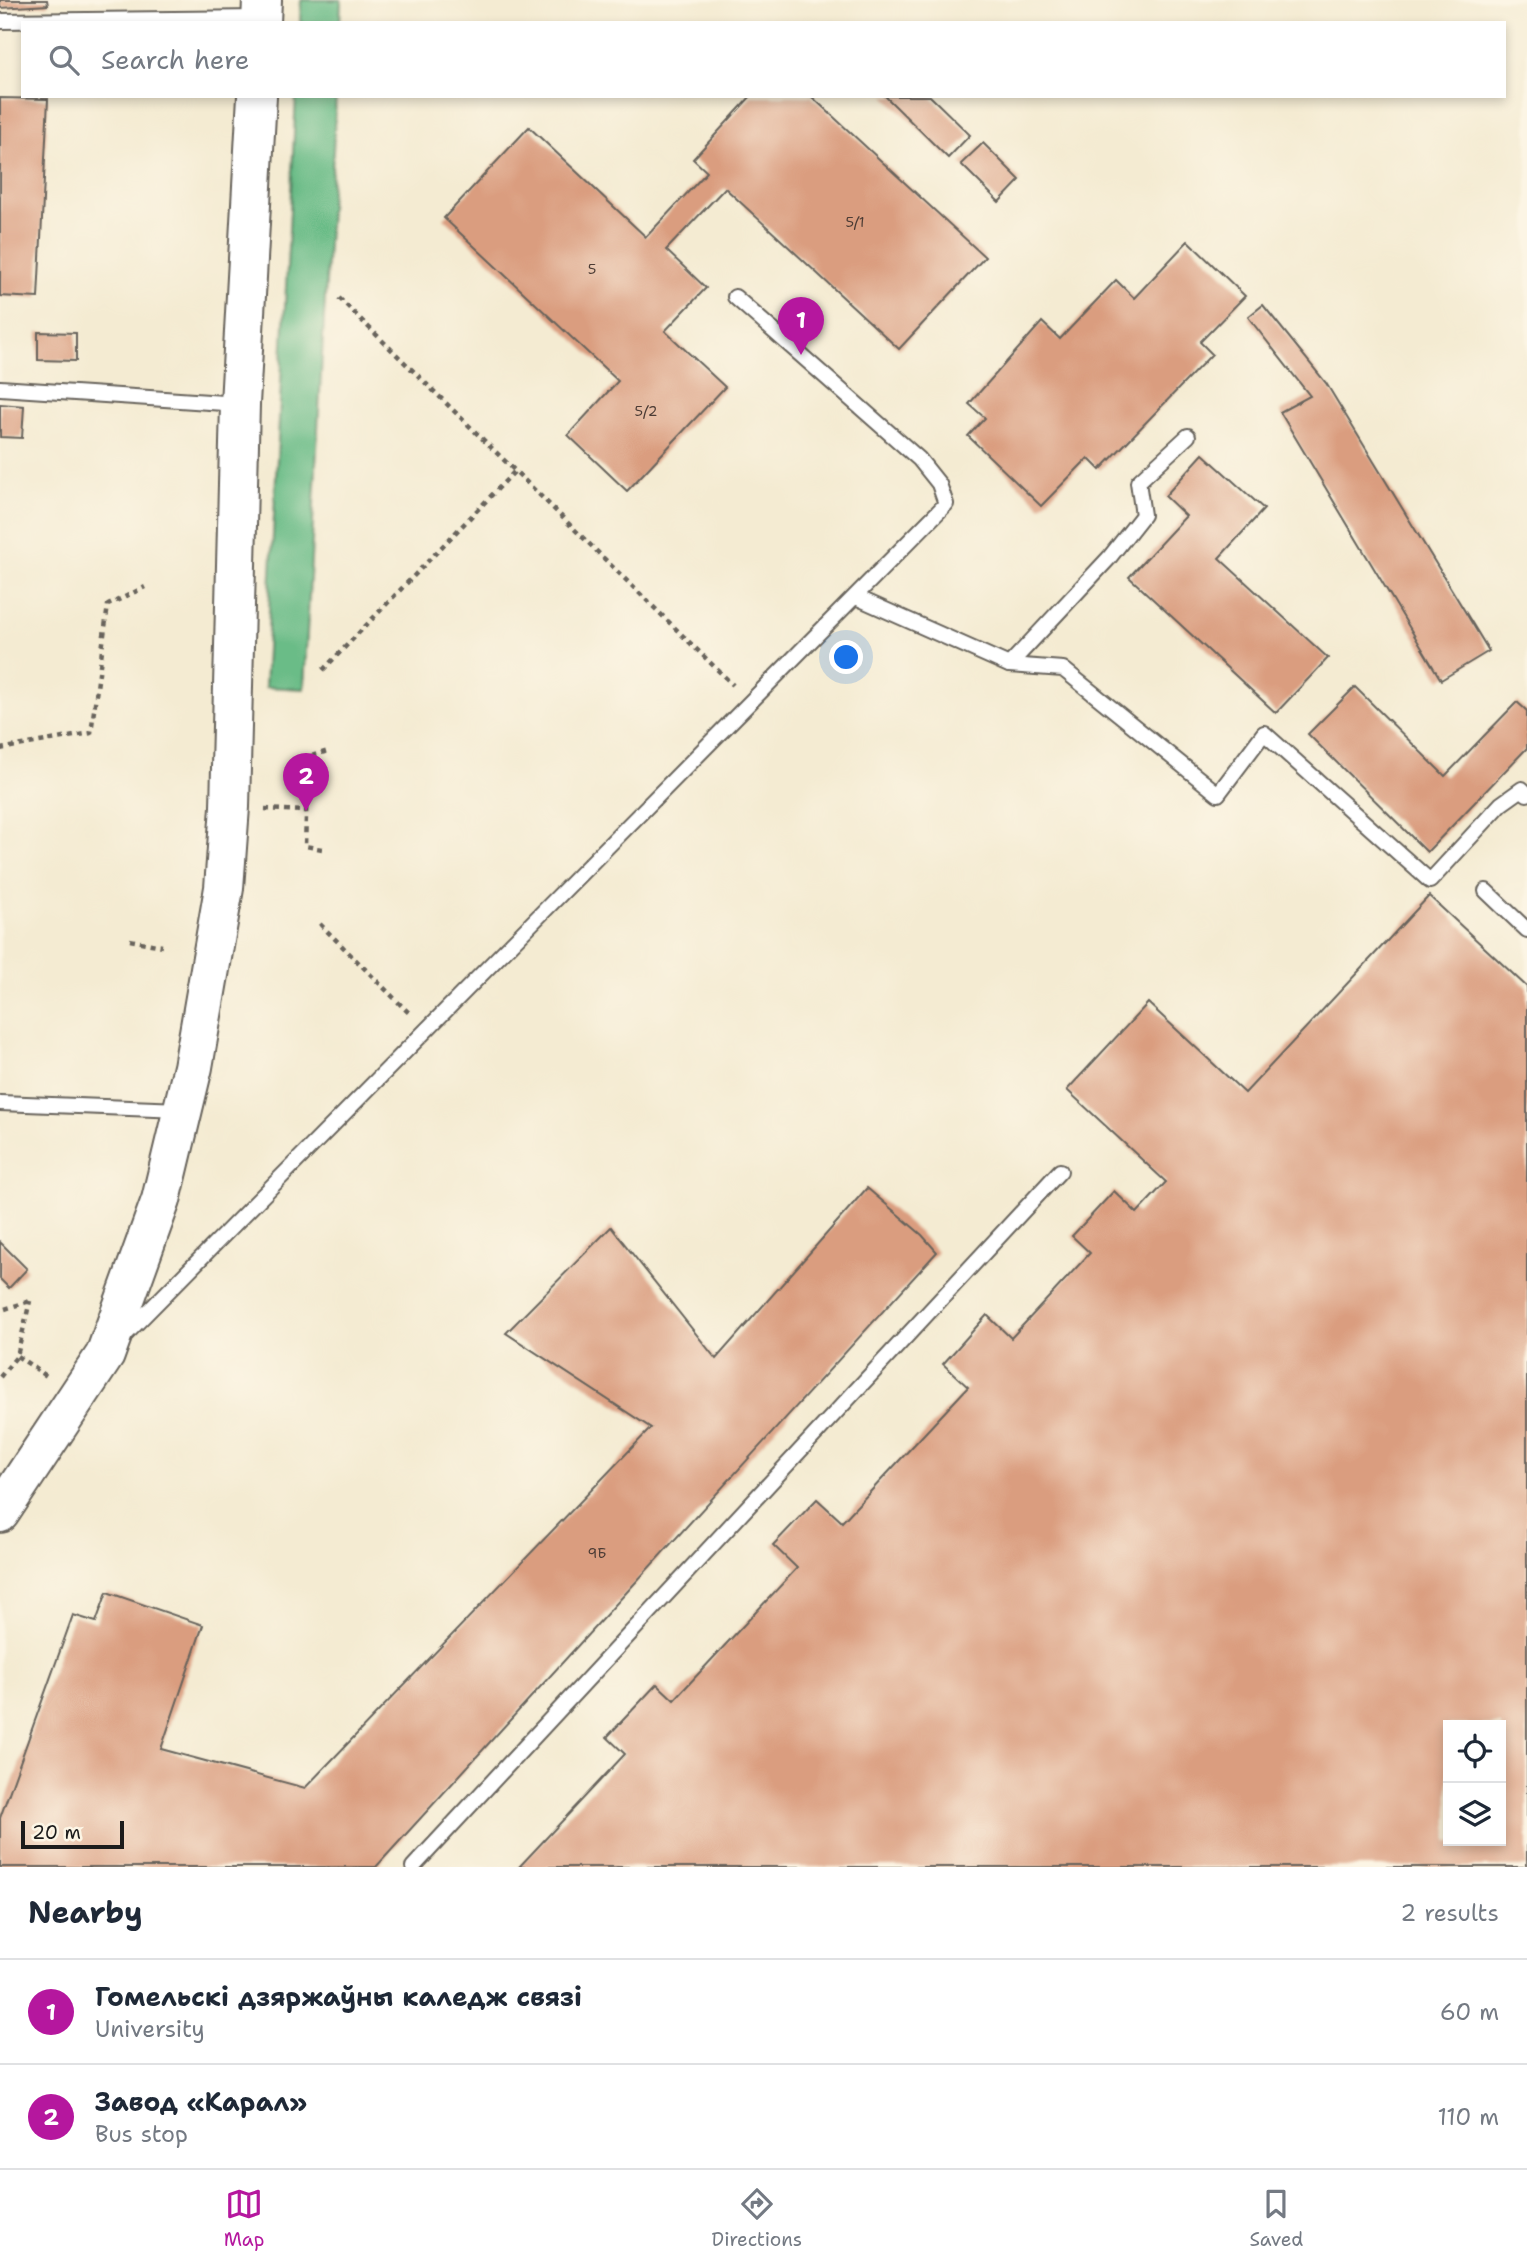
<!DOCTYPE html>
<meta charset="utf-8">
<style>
:root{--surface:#fff;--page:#f6f6f7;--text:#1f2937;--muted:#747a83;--line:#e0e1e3;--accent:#b5179e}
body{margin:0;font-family:"Shantell Sans",sans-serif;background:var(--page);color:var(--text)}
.controls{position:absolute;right:21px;bottom:21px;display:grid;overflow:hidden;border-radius:0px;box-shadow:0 4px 10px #0003}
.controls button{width:63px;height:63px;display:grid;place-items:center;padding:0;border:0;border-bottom:2px solid var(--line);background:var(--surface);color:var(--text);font:35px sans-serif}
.scale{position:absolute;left:21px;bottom:18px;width:103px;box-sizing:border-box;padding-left:7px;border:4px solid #1c1c1c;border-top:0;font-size:19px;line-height:24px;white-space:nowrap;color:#1c1c1c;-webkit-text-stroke:5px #fcf5e5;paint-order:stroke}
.you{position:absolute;left:847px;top:658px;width:24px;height:24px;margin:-18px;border:5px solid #fff;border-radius:50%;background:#1a73e8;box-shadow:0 0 0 10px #1a73e833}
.badge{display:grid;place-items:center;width:46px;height:46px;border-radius:50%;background:var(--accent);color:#fff;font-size:23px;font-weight:700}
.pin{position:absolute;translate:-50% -58px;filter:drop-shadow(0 2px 4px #0008)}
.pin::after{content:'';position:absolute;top:37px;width:24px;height:21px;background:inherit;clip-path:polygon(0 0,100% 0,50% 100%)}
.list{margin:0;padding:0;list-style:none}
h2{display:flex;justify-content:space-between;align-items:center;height:91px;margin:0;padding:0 28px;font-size:30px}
h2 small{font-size:23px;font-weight:400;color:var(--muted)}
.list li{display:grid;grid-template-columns:46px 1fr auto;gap:21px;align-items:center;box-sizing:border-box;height:105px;padding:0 28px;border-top:2px solid var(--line)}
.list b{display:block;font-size:26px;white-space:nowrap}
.list p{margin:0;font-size:23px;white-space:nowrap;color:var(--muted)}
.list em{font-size:23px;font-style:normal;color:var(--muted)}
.icon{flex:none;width:38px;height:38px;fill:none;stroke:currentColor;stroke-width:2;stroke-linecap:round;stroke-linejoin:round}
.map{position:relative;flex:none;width:1527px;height:1867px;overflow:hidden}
.search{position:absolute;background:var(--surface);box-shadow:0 4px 10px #0003;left:21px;right:21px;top:21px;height:77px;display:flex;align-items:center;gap:18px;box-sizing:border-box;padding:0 24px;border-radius:0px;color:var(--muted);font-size:26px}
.sheet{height:301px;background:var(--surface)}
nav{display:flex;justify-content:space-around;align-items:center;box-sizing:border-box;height:98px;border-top:2px solid var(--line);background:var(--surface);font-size:19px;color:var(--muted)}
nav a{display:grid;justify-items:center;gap:4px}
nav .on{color:var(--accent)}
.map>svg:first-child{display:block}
.forest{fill:#6abc87;stroke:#436c52;stroke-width:2}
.building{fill:#da9d7f;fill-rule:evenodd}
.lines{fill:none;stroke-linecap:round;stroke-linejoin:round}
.lane-casing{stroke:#68645c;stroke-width:18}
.secondary-casing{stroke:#68645c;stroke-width:42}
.path{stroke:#68645c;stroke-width:4.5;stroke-dasharray:5 5;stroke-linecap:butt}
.lane{stroke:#fff;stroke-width:14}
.secondary{stroke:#fff;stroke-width:38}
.labels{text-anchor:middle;stroke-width:6;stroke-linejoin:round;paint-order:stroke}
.number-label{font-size:14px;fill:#4c3c35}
</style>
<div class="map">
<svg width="1527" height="1867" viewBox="0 0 1527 1867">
<rect width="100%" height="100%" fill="#fcf5e5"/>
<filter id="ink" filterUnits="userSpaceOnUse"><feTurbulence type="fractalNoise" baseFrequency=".0143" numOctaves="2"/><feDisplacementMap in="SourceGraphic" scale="14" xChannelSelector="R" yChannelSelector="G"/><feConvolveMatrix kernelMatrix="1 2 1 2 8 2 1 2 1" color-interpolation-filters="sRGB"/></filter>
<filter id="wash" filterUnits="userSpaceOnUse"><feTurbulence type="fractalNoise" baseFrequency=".00686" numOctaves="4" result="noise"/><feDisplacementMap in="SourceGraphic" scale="28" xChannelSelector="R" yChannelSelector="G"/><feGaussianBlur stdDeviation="1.57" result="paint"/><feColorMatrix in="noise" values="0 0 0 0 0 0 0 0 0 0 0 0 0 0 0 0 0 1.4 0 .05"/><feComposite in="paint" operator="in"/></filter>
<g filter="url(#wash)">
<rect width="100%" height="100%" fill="#f4ebd2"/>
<g class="forest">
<polygon points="301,0 341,0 340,23 300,23"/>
<polygon points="296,96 336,96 304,689 265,687"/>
</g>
<g id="blocks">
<g class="building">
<polygon points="0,0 47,0 48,5 0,8"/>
<polygon points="751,96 811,96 985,257 899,349 725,188 666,250 706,288 665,331 725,387 627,491 568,435 618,381 444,218 529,127 646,237 707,172 693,159"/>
<polygon points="885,96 930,96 970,135 948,158"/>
<polygon points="0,98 48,99 38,298 0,296"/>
<polygon points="983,143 1020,180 999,202 961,164"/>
<polygon points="1188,241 1245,296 1200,342 1212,354 1100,470 1088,458 1041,506 968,436 985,418 969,404 1042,322 1060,339 1116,280 1134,298"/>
<polygon points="1263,305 1326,383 1489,651 1441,680 1280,412 1310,396 1248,317"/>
<polygon points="38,332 76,333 76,361 38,360"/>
<polygon points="0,404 24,406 22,438 0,437"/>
<polygon points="1203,454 1264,509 1219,558 1328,658 1276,713 1129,577 1186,516 1165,496"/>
<polygon points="1355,687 1445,776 1517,702 1527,711 1527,748 1427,852 1308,734"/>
<path d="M1429,896L1527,987V1867H519L625,1754L607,1737L657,1684L674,1700L797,1568L773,1545L817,1499L842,1522L968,1387L943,1364L987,1315L1011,1338L1090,1253L1072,1236L1114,1191L1137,1213L1166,1182L1067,1090L1148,1003L1245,1093ZM1448,1725H1501V1841H1448Z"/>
<polygon points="867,1188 922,1235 937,1252 376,1867 0,1867 0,1818 73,1615 96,1622 107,1592 203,1625 161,1749 305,1788 651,1428 506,1333 611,1227 716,1359"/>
<polygon points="0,1242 27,1269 9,1288 0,1279"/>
</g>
</g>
</g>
<g filter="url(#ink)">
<use href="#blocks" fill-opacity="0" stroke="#68645c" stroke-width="2"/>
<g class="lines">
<defs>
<g id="lane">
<polyline points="0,21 260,18"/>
<polyline points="0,388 239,404"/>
<polyline points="856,597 1009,665 1063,669 1218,794 1264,733 1430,881 1501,804 1522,789 1527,794"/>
<polyline points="1009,665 1109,558 1143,515 1138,482 1188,436"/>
<polyline points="1486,891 1527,930"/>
<polyline points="0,1103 181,1110"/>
<polyline points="126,1334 946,504 939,484 919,459 735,297"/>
<polyline points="413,1867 1060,1171"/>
</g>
<g id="secondary">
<polyline points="261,23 262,0"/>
<polyline points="0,1513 105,1355 161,1200 193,1067 224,888 230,807 240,404 257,96"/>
</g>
</defs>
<use href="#lane" class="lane-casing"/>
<use href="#secondary" class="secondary-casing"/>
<g class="path">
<polyline points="339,298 733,685"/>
<polyline points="323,670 515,471"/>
<polyline points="0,749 91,733 108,605 145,587"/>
<polyline points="265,809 306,811"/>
<polyline points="322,849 305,846 308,757 328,751"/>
<polyline points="320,924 409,1013"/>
<polyline points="130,940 162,946"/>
<polyline points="5,1309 30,1301"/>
<polyline points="17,1356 48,1377"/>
<polyline points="0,1377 17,1356 30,1301"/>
</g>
<use href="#lane" class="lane"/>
<use href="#secondary" class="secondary"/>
</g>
</g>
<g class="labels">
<g class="number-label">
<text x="855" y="227">5/1</text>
<text x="592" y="274">5</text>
<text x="646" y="416">5/2</text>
<text x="597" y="1558">9Б</text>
</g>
</g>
</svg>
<div class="controls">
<button><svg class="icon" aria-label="locate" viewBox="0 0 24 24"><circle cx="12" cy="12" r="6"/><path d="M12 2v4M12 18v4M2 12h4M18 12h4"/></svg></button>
<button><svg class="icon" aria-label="layers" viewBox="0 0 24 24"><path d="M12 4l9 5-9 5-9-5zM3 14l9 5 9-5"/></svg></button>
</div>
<div class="scale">20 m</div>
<div class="you"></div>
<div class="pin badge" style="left:801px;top:355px">1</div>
<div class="pin badge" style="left:306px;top:811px">2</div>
<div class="search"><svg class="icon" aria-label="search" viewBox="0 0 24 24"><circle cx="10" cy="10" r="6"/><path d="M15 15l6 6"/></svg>Search here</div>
</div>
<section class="sheet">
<h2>Nearby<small>2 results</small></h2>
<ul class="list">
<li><span class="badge">1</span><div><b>Гомельскі дзяржаўны каледж связі</b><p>University</p></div><em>60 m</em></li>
<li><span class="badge">2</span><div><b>Завод «Карал»</b><p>Bus stop</p></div><em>110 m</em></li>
</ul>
</section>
<nav>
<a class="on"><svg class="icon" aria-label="map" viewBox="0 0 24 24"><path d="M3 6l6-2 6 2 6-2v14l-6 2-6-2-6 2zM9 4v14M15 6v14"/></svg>Map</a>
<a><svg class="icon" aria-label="directions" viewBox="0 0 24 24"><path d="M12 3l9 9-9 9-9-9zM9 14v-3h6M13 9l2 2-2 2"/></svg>Directions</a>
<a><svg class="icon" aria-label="saved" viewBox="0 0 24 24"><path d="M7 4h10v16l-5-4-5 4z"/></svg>Saved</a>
</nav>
